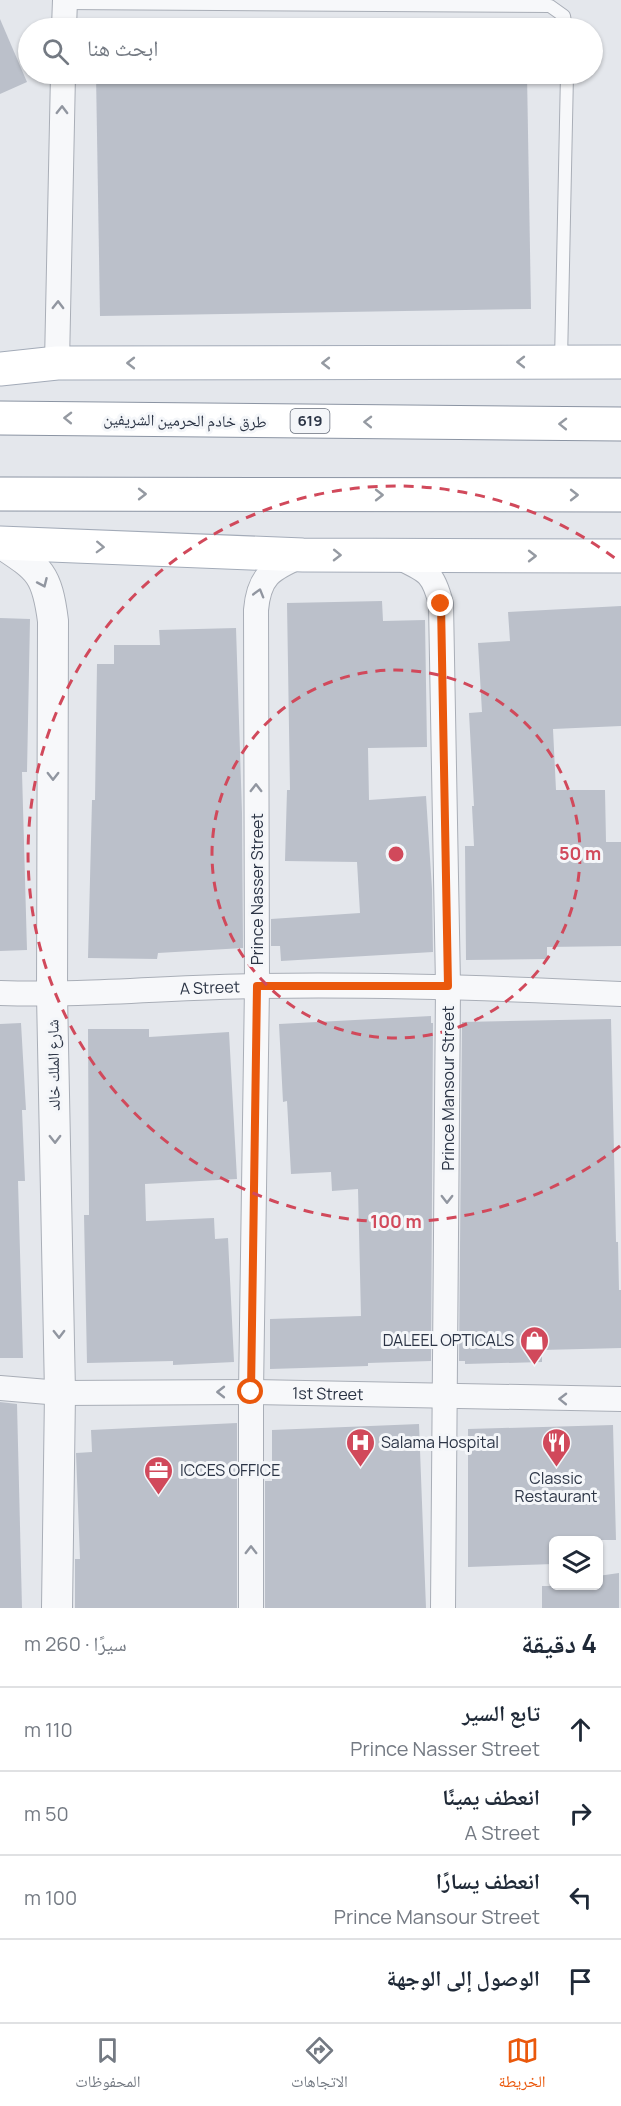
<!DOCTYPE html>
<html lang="ar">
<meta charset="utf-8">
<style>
:root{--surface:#fff;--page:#f2f2f3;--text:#1f2937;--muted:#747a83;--line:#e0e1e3;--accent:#ea580c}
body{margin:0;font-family:Manrope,"Noto Naskh Arabic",sans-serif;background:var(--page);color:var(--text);direction:rtl}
.controls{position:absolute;right:18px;bottom:18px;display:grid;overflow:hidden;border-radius:9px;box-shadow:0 2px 4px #0004}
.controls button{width:54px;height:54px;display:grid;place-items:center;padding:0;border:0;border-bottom:2px solid var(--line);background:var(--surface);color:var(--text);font:30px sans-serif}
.stop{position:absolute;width:18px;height:18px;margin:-14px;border:4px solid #ea580c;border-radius:50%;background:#fff}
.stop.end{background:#ea580c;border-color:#fff;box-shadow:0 2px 6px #0008}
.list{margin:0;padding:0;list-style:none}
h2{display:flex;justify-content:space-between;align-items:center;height:78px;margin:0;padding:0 24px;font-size:26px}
h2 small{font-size:20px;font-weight:400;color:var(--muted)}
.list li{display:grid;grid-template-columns:39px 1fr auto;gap:18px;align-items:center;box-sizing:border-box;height:84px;padding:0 24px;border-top:2px solid var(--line)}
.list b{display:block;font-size:22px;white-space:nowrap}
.list p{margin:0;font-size:20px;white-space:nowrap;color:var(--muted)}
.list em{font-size:20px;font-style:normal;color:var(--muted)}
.icon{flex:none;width:33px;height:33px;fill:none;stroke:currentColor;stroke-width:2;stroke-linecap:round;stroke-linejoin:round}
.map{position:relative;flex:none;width:621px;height:1608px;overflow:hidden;direction:ltr}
.search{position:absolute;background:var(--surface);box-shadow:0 2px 4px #0004;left:18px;right:18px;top:18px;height:66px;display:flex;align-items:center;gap:15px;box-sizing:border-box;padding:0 21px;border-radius:33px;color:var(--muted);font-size:22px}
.sheet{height:414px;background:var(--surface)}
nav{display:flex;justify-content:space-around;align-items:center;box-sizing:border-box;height:84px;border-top:2px solid var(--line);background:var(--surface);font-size:16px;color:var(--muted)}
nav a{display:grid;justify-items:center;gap:3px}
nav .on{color:var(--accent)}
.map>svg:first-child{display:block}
.building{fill:#bbc0ca}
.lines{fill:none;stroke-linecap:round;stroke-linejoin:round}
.service-casing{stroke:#a9aeb7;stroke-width:14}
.minor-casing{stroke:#a9aeb7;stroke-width:26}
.tertiary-casing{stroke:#a9aeb7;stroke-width:32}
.primary-casing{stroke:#a3abb8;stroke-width:35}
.motorway-casing{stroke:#8b94a3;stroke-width:35}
.service{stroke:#f7f8fa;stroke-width:12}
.minor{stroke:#f7f8fa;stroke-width:24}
.tertiary{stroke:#f7f8fa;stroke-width:30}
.primary{stroke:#fff;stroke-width:33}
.motorway{stroke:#fff;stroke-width:33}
.oneway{stroke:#9196a0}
.oneway2{stroke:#959aa2}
.route{stroke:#ea580c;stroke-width:8}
.ring{fill:none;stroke:#d1495b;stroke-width:3;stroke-dasharray:10 8}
.labels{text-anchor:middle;stroke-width:6;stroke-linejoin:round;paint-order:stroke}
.shield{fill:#f4f6f9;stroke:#676e7b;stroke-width:1.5}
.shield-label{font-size:15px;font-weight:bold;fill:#2b3445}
.street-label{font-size:16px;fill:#2b3445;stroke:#f4f6f9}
.poi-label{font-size:16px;fill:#2b3445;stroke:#f4f6f9;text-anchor:start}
.centre{fill:#d1495b;stroke:#f4f6f9;stroke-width:3}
.ring-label{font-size:18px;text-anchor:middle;font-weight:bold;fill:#d1495b;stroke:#f4f6f9;stroke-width:6;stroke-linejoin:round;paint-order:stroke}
</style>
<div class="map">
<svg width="621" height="1608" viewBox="0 0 621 1608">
<rect width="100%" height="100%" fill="#e4e7ec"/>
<g class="building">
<polygon points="0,19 27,82 0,94"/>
<polygon points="96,74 527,74 531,309 100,316"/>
<polygon points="382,601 383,621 425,620 427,747 368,748 369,800 426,796 432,889 433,952 281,961 280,946 271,946 271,919 360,913 357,862 285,861 287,790 290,790 287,603"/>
<polygon points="621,606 621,726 553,729 556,790 605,790 606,842 621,842 621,946 547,947 547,959 466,960 465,846 474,846 472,806 474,806 469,713 482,712 478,643 510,641 508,612"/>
<polygon points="0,618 30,619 27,772 22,772 27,950 0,951"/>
<polygon points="236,628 242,813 243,948 158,953 157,959 88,958 92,800 95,800 97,664 114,664 114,645 160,645 159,630"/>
<polygon points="431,1016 431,1023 433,1023 431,1361 368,1363 368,1366 270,1369 270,1319 361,1316 358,1189 332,1191 331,1172 291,1174 287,1101 283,1102 279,1024"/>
<polygon points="611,1019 616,1242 618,1242 619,1290 621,1290 621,1348 542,1350 542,1362 465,1364 465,1361 459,1361 462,1022"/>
<polygon points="21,1023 26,1110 22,1110 25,1181 18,1181 23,1358 0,1358 0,1024"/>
<polygon points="88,1029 149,1029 149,1037 229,1032 237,1179 145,1184 146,1221 214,1218 215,1239 228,1238 234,1362 173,1365 173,1361 87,1363 84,1215 89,1215"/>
<polygon points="0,1402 17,1404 22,1608 0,1608"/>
<polygon points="237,1423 237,1608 75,1608 75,1559 80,1559 76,1453 92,1452 91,1430"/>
<polygon points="419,1424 426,1608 265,1608 265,1481 272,1481 272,1430"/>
<polygon points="613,1425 616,1540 554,1540 554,1564 468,1567 468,1429"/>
<polygon points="619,1573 619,1608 542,1608 542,1586 598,1586 598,1576"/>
</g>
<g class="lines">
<defs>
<g id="service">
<polyline points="65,3 550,6 564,16 566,28"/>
<polyline points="561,361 567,74"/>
</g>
<g id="minor">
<polyline points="64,28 65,0"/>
<polyline points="57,363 63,74"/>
<path d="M398,557C427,571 433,572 441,604L448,986L443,1608"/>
<path id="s1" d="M0,993C86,996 172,987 258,986C379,984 500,988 621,994"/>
<path id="s2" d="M0,1388L60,1393L251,1392L621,1399"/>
<path d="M251,1608V1392L257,986L256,610C259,576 271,569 301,556"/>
</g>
<path id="tertiary" d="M2,544C40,569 47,574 53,621L52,995L60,1393L57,1608"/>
<g id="primary">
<polyline points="0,369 57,363 621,362"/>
<polyline points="0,543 303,555 621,556"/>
</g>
<g id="motorway">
<polyline points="0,418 621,424"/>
<polyline points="0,494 621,495"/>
</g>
</defs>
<use href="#service" class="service-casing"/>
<use href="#minor" class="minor-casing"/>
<use href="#tertiary" class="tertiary-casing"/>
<use href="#primary" class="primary-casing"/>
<use href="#motorway" class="motorway-casing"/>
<use href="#service" class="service"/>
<use href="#minor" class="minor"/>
<use href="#tertiary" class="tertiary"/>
<use href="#primary" class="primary"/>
<use href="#motorway" class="motorway"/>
</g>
<defs><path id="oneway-chevron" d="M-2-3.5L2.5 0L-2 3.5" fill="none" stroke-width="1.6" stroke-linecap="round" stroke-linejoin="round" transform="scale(1.5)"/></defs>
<g class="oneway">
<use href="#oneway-chevron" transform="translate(62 110) rotate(-89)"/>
<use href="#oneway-chevron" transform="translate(58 305) rotate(-89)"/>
<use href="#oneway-chevron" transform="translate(43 583) rotate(66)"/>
<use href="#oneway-chevron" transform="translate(259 593) rotate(-74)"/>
<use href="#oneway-chevron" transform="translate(53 776) rotate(90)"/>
<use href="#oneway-chevron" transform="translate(256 788) rotate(-90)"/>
<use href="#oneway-chevron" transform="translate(55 1139) rotate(89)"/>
<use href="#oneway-chevron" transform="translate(447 1199) rotate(90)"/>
<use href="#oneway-chevron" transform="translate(59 1334) rotate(89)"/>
<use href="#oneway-chevron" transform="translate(221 1392) rotate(180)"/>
<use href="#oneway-chevron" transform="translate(563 1399) rotate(-179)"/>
<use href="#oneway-chevron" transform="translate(251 1550) rotate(-90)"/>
</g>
<g class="oneway2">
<use href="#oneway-chevron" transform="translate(521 362) rotate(180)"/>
<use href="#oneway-chevron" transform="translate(131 363) rotate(180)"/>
<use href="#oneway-chevron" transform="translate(326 363) rotate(180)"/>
<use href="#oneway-chevron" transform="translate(68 418) rotate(-179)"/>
<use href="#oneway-chevron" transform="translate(368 422) rotate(-179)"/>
<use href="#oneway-chevron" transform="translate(563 424) rotate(-179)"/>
<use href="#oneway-chevron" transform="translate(142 494)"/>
<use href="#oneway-chevron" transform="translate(379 495)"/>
<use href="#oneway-chevron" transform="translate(574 495)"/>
<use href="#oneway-chevron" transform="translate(100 547) rotate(2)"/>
<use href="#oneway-chevron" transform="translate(337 555) rotate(1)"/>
<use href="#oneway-chevron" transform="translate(532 556)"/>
</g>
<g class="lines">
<polyline class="route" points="251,1392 257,986 448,986 441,604"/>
</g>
<g class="ring">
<circle cx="396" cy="854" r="184"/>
<path d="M620 1146A368 368 0 1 1 620 562"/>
</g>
<defs>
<symbol id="shop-pin" viewBox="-11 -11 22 30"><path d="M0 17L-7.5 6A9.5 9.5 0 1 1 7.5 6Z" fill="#d1495b" stroke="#f4f6f9"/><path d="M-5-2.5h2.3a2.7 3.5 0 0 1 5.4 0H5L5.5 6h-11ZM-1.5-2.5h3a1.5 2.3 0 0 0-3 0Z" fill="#fff"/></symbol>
<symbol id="hospital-pin" viewBox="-11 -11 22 30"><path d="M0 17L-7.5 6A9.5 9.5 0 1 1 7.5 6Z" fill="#d1495b" stroke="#f4f6f9"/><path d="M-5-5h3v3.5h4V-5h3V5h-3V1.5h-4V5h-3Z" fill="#fff"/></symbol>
<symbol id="restaurant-pin" viewBox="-11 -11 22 30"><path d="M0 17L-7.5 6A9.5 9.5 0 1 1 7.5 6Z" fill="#d1495b" stroke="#f4f6f9"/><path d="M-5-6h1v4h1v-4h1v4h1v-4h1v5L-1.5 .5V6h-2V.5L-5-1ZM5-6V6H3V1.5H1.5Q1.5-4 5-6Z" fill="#fff"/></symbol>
<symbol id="office-pin" viewBox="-11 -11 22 30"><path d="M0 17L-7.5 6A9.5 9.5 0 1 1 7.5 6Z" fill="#d1495b" stroke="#f4f6f9"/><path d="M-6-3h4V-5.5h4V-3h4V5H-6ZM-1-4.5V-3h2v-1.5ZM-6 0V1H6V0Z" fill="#fff"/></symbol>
</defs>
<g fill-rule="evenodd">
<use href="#shop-pin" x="518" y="1324" width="33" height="45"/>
<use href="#hospital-pin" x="344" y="1426" width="33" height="45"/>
<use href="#restaurant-pin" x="540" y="1426" width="33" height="45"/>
<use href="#office-pin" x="142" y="1454" width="33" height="45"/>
</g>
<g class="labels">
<rect class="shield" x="290.5" y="409" width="39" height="24" rx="4.5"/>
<g class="shield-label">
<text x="310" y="426">619</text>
</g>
<g class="street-label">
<text transform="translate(185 420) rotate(1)" y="6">طرق خادم الحرمين الشريفين</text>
<text transform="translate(257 889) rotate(-90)" y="6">Prince Nasser Street</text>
<text dy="6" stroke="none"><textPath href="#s1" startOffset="210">A Street</textPath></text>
<text transform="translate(53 1065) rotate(-91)" y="6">شارع الملك خالد</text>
<text transform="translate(448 1088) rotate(-90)" y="6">Prince Mansour Street</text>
<text dy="6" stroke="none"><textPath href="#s2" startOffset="328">1st Street</textPath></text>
</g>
<g class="poi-label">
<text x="514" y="1346" text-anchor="end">DALEEL OPTICALS</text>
<text x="381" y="1448">Salama Hospital</text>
<text x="180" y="1476">ICCES OFFICE</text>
<text x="556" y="1484" text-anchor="middle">Classic<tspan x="556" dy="18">Restaurant</tspan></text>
</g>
</g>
<circle cx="396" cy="854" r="9" class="centre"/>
<g class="ring-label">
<text x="580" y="860">50 m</text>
<text x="396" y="1228">100 m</text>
</g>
</svg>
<div class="controls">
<button><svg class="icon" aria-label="layers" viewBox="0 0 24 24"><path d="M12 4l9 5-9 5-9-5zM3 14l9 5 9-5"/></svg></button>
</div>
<div class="stop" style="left:251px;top:1392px"></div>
<div class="stop end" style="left:441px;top:604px"></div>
<div class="search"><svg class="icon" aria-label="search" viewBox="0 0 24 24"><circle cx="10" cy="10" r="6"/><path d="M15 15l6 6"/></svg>ابحث هنا</div>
</div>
<section class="sheet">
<h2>4 دقيقة<small>سيرًا · 260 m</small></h2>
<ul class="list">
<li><svg class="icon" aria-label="ahead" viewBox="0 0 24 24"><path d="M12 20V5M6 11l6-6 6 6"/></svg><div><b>تابع السير</b><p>Prince Nasser Street</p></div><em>110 m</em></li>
<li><svg class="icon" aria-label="right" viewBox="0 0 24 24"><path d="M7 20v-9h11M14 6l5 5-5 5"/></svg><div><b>انعطف يمينًا</b><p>A Street</p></div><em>50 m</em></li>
<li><svg class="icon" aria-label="left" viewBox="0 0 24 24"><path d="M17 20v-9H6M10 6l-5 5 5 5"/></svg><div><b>انعطف يسارًا</b><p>Prince Mansour Street</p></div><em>100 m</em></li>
<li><svg class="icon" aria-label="arrive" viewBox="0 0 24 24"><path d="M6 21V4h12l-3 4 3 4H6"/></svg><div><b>الوصول إلى الوجهة</b></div></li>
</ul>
</section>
<nav>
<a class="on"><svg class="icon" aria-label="map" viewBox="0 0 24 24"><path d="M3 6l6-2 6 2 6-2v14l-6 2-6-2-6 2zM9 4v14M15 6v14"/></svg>الخريطة</a>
<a><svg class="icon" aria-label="directions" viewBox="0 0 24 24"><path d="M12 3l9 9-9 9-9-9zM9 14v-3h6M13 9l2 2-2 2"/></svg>الاتجاهات</a>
<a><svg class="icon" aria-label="saved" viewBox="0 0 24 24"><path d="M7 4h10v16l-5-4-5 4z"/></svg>المحفوظات</a>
</nav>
